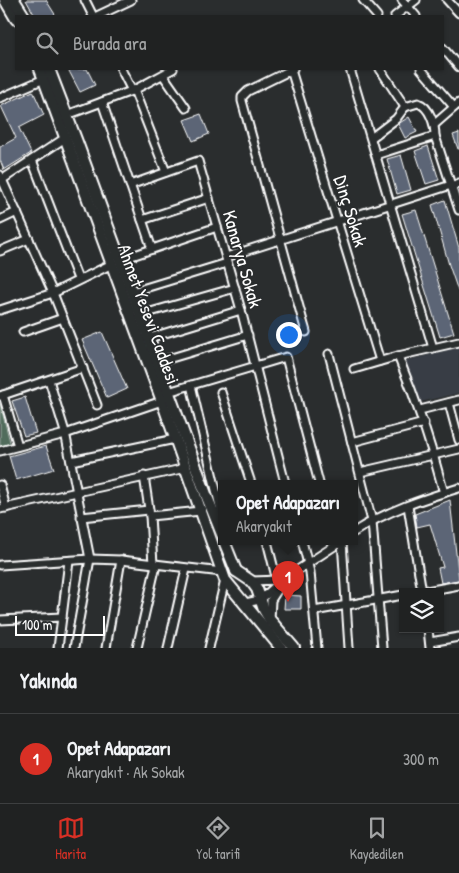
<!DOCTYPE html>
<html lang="tr">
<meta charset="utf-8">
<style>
:root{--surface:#202222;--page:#2d2f2f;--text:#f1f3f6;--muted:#a2a4a5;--line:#3d3f40;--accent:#d93025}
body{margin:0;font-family:"Patrick Hand",sans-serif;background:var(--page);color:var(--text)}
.controls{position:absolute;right:15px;bottom:15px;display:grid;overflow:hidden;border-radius:0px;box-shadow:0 1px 4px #0004}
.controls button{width:45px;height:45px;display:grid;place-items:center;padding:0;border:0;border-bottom:1px solid var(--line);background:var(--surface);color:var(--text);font:25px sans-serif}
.scale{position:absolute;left:15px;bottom:12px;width:90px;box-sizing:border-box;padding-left:5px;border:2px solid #fff;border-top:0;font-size:14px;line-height:18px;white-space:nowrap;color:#fff;-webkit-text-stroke:4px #2a2d2e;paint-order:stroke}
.you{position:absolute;left:288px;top:334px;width:18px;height:18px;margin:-12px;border:4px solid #fff;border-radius:50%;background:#1a73e8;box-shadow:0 0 0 8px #1a73e833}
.badge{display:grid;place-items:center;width:32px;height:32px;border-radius:50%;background:var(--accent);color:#fff;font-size:16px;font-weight:700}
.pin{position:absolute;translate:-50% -41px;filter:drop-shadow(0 1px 2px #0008)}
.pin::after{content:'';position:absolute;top:26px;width:18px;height:15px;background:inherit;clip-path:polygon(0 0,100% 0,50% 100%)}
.popup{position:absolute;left:218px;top:480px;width:140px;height:65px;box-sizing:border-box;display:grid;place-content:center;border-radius:0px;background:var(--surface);filter:drop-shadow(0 1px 4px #0005);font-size:16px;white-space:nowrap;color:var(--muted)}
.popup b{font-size:19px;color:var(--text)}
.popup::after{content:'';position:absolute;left:50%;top:100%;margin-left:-10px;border:10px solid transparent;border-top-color:var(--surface)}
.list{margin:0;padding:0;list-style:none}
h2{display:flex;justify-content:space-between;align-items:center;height:65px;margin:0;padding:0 20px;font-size:21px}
h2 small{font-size:16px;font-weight:400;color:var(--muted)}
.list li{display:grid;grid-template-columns:32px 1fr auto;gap:15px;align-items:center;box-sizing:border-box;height:90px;padding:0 20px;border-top:1px solid var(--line)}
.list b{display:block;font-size:19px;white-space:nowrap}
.list p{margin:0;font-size:16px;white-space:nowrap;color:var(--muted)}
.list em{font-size:16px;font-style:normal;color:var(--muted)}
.icon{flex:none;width:28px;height:28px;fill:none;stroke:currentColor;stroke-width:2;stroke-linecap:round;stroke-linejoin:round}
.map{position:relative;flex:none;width:459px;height:648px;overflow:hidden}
.search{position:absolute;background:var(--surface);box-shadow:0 1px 4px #0004;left:15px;right:15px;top:15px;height:55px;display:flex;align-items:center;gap:12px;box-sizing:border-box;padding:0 18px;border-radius:0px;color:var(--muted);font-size:19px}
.sheet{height:155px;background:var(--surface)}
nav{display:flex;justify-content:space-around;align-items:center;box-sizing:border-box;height:70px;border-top:1px solid var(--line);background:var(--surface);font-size:14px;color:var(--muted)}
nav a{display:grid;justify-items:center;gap:2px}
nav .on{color:var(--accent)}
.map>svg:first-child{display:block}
.built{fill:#393e44}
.green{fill:#516c5c;stroke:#a8b6ae}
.building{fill:#5b6576;stroke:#fff}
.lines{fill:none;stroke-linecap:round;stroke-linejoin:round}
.street-casing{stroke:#fff;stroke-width:11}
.secondary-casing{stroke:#fff;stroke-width:14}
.street{stroke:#2a2d2e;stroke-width:7}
.secondary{stroke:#2a2d2e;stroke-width:10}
.labels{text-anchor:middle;stroke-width:4;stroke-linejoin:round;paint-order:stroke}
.street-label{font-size:19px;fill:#fff;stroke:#2a2d2e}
</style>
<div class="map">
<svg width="459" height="648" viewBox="0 0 459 648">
<rect width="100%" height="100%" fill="#2a2d2e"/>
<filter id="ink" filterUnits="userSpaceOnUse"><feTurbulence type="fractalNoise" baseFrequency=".02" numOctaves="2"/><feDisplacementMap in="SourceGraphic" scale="10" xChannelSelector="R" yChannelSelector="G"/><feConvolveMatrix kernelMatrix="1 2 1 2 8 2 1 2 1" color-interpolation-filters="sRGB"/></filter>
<g filter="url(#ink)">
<polygon class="built" points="459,347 459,393 420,402 405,361"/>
<polygon class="green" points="0,404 11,446 0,449"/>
<g class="building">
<polygon points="26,0 46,0 56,16 35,16"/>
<polygon points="73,69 87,69 95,85 80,92 69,71"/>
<polygon points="33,91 44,115 19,128 31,153 4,170 0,160 0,147 16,138 1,106"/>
<polygon points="201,114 209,134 193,141 184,120"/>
<polygon points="409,117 417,132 405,138 398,124"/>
<polygon points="459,133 459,149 458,149 453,135"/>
<polygon points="428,146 439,180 426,184 415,151"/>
<polygon points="401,155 411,190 397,194 387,159"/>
<polygon points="445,200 459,248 459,291 458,291 449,265 432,205"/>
<polygon points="416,210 454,333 440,337 402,214"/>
<polygon points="102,332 127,389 107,398 82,340"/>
<polygon points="25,397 36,433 24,436 12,401"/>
<polygon points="46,446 54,469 16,480 9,456"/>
<polygon points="450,500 459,580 441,583 438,568 443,567 430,524 417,527 415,514"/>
<polygon points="285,595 301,596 301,609 284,609"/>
</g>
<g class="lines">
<defs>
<g id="street">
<polyline points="85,0 93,16"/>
<polyline points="363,0 377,16"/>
<polyline points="402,0 416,16"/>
<polyline points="447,0 459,13"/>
<polyline points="97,16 131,0"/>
<polyline points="395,16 416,0"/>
<polyline points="443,48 459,67"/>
<polyline points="121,69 132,91"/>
<polyline points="293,69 248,91 242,97 242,101 306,332"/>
<polyline points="350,69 433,348"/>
<path d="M380,69L405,107L418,103C430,107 435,125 435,136L459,210"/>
<polyline points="421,69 454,107"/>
<polyline points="291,70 380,361"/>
<polyline points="163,75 186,108"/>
<polyline points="134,90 166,172"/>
<polyline points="0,98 44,79"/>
<polyline points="102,102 152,249"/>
<polyline points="67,115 134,90 173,69"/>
<polyline points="435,124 459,103"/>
<polyline points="371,138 396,119 405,107"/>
<polyline points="376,155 435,136"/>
<polyline points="32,160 78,279"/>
<polyline points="0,175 53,293 97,405"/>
<polyline points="0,181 65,138"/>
<polyline points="130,185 198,161 241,310 285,483"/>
<polyline points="452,188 459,183"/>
<polyline points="0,220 17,212"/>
<polyline points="142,220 209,198"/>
<polyline points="0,251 29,239"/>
<polyline points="226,257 451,185"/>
<polyline points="120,260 217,227"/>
<polyline points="132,292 227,263"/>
<polyline points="0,310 53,293 112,264"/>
<polyline points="140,315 235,288"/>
<polyline points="23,332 63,318"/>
<polyline points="149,338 241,310"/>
<polyline points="329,354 372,521 382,648"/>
<path d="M398,356C417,402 431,444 444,493"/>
<polyline points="158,362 248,335"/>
<polyline points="354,369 398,356 459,342"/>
<polyline points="49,380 65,432 90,559 74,648"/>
<polyline points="191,385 221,511 214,514"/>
<polyline points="168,392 286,357 319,483"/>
<polyline points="221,392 251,483"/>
<polyline points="3,395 18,446"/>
<polyline points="0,396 83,368"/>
<polyline points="449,403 459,440"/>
<polyline points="420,410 459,400"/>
<polyline points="352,442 424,423"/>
<polyline points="0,451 65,434 162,401"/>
<polyline points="71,461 175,439"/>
<polyline points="360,472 459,449"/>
<polyline points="144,476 150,516 153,564"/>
<polyline points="0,485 6,508"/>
<polyline points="408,506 422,592"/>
<polyline points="0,509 186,468"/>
<polyline points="150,516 201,511"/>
<polyline points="81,517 149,510"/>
<path d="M354,532C386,511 423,499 459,488"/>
<polyline points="267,541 277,581"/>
<polyline points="302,541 310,572 317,648"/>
<polyline points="342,541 349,648"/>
<polyline points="0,565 90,559 121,560 222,572"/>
<polyline points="251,581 281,580"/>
<polyline points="421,592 459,585"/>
<polyline points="245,603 260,600 284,579 342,541"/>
<polyline points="314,611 403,595"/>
<polyline points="62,617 69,561"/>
<polyline points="0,620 62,617 58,648"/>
<polyline points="270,620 271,600 280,586"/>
<polyline points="428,629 430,648"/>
<polyline points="430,642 459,637"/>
<polyline points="106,648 121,560"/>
<polyline points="137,648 156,565"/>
<polyline points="168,648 186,569"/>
<polyline points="209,648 225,580"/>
</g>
<g id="secondary">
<polyline points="5,0 16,19"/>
<polyline points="14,0 24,16"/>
<polyline points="40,69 162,401 225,580 281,648"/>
<polyline points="49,69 77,142 207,497 222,534"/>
<polyline points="224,541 236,571"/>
<polyline points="236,571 251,581 257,589 264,610 270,620 294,648"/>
</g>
</defs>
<use href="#street" class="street-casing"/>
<use href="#secondary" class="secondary-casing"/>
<use href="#street" class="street"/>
<use href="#secondary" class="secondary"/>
</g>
</g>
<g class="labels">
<g class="street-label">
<text transform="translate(351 211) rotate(73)" y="7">Dinç Sokak</text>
<text transform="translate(243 259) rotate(74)" y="7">Kanarya Sokak</text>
<text transform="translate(149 314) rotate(70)" y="7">Ahmet Yesevi Caddesi</text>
</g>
</g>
</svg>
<div class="controls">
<button><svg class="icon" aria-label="layers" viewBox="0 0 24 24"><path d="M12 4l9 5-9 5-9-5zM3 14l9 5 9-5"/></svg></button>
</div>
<div class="scale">100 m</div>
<div class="you"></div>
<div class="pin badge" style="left:288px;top:602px">1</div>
<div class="popup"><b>Opet Adapazarı</b>Akaryakıt</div>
<div class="search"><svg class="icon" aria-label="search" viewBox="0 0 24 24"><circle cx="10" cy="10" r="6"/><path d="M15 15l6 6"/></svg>Burada ara</div>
</div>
<section class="sheet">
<h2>Yakında<small></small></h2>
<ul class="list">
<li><span class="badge">1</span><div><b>Opet Adapazarı</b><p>Akaryakıt · Ak Sokak</p></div><em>300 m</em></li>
</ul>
</section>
<nav>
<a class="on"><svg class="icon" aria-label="map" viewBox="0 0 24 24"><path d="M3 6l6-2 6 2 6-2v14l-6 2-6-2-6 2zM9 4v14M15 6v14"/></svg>Harita</a>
<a><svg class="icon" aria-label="directions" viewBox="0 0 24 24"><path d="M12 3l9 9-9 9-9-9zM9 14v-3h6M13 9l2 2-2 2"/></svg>Yol tarifi</a>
<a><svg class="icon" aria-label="saved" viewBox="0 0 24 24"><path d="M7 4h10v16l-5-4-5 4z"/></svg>Kaydedilen</a>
</nav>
